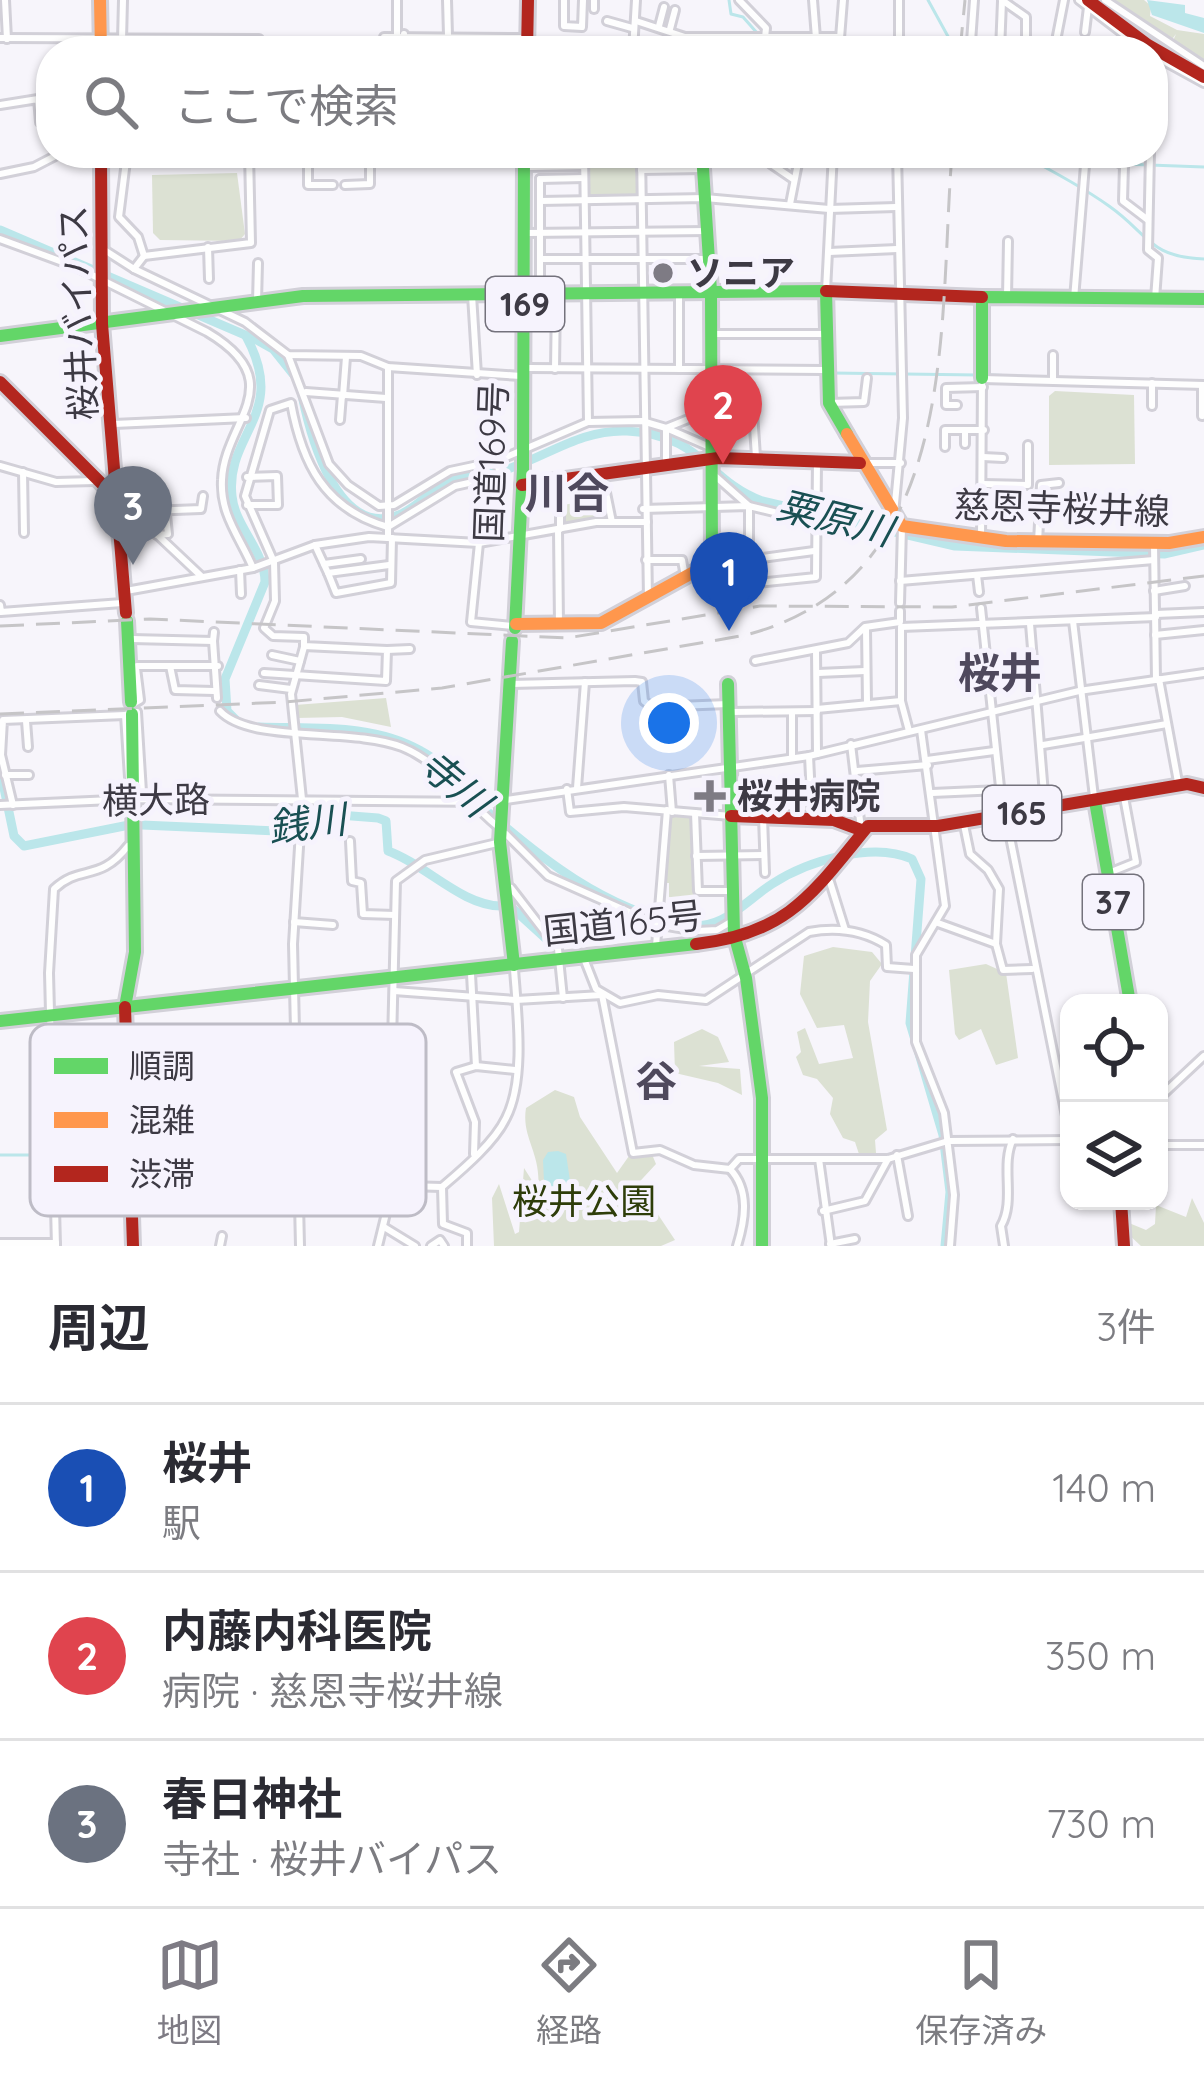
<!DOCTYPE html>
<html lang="ja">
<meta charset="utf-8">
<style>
:root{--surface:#fff;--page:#f7f7f7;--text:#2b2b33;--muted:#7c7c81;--line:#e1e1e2;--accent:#7e7b84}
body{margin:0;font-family:Quicksand,"Noto Sans JP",sans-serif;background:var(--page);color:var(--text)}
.controls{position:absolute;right:36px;bottom:36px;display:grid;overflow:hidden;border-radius:24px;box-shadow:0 3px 9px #0004}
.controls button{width:108px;height:108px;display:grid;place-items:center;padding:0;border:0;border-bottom:3px solid var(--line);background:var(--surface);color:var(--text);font:60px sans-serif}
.you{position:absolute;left:669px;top:723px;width:42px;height:42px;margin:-30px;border:9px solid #fff;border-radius:50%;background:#1a73e8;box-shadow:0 0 0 18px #1a73e833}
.badge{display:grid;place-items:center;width:78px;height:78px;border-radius:50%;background:var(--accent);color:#fff;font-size:39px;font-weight:700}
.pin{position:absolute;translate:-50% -99px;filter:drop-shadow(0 3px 6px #0008)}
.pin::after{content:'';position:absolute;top:63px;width:42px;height:36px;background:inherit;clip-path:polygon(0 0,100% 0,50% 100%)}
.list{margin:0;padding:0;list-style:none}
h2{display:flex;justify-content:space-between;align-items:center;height:156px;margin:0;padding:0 48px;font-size:51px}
h2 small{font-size:39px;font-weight:400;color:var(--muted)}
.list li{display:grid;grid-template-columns:78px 1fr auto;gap:36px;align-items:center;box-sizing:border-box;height:168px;padding:0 48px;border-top:3px solid var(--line)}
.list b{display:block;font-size:45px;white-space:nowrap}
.list p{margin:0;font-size:39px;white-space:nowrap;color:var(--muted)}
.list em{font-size:39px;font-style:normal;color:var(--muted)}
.icon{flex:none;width:66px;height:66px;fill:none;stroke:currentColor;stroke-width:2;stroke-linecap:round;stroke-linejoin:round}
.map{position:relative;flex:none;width:1204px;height:1246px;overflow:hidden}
.search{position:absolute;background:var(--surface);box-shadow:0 3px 9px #0004;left:36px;right:36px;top:36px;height:132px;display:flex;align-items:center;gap:30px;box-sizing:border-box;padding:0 42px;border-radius:48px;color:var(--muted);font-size:45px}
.sheet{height:660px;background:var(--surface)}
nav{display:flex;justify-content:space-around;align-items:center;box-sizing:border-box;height:168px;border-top:3px solid var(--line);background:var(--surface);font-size:33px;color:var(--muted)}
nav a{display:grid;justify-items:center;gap:6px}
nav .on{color:var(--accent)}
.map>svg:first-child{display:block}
.green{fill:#dce1d3}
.water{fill:#bbe6ea}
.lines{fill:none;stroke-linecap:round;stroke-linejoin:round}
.stream{stroke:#bbe6ea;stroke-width:3}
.river{stroke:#bbe6ea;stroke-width:9}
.street-casing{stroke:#d2d0d8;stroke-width:12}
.fast-casing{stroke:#d2d0d8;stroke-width:18}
.slow-casing{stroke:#d2d0d8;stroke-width:18}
.jam-casing{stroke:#d2d0d8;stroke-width:18}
.street{stroke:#fefefe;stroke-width:6}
.fast{stroke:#63d668;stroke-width:12}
.slow{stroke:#ff974d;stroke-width:12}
.jam{stroke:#b3261e;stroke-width:12}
.rail{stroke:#c6c5c7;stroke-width:3;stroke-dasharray:24 12;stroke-linecap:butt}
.poi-dot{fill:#7e7b84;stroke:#f6f3fd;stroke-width:4.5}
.labels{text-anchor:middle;stroke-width:10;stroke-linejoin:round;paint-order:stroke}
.shield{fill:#f6f3fd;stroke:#74727c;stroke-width:3}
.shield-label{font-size:33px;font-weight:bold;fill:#3d3a44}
.poi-label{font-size:36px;font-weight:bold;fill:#3d3a44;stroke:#f6f3fd;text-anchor:start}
.street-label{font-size:36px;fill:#3d3a44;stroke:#f6f3fd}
.park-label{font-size:36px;fill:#2e3d0a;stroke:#f6f3fd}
.water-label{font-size:39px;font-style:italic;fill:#195053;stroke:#f6f3fd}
.quarter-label{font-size:42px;font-weight:bold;fill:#4f495d;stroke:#f6f3fd}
.key{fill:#f6f3fd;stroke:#bebcc6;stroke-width:3}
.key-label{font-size:33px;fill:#3d3a44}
</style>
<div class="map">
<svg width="1204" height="1246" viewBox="0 0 1204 1246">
<rect width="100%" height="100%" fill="#f7f5fb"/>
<g class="green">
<polygon points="1112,0 1144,0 1151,6 1150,16 1177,30 1204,34 1204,61 1172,43 1176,34 1170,42"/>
<polygon points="587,153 639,153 638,199 587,199"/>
<polygon points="237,173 245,234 239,241 160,240 153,233 152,175"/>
<polygon points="1055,391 1134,395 1135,464 1049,465 1049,396"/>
<polygon points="605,498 607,520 563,526 563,505"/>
<polygon points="386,698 391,727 342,717 297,718 295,705"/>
<polygon points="672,814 693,816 696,902 669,897 669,883 664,883 666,817"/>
<polygon points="833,947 872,952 882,964 870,981 868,1022 887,1130 875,1140 876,1153 860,1157 855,1142 843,1138 830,1114 833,1098 817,1079 803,1075 796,1057 801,1052 797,1032 805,1028 819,1064 853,1058 844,1025 817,1028 800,994 804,956"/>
<polygon points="986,964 1006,973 1018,1058 996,1065 981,1029 959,1040 955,1034 949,970"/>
<polygon points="702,1029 718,1037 729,1062 699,1066 740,1069 742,1095 718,1083 675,1073 674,1042"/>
<path d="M555,1090L574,1097L580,1117L617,1173L629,1156L651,1152L656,1164L631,1191L644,1210L657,1213L675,1240L661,1246H494L492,1198L499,1184L515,1234L519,1232L524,1168L538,1190C542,1153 521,1138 526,1108Z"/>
<polygon points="1192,1198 1204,1223 1204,1246 1141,1246 1126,1232 1129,1223 1146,1230 1155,1224 1156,1205 1186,1217"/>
</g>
<g class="water">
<polygon points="1147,0 1185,5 1185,13 1204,18 1204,33 1152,15"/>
<polygon points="558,1151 566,1154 572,1194 567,1201 545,1204 543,1160 548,1152"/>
</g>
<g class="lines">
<g class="stream">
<polyline points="729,0 731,14 743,17 758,34"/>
<polyline points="928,0 956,51"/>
<polyline points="765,40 794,41 798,51"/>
<path d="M1018,153C1049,169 1081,186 1109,206C1149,234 1148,257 1204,259"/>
<polyline points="1054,153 1082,164"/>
<polyline points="1088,164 1113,164"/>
<polyline points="1122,164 1204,167"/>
<polyline points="832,373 978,375"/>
<polyline points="988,375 1098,379"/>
<polyline points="0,1155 51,1155"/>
</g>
<g class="river">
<polyline points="0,230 257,340 273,349 293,374"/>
<path d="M302,395C310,434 337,540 399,515C417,508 429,492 444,483C460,474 480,477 498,472C543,460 578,429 627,431C703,435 706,480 762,501L955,546L1164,554L1204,545"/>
<path d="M237,721L227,711L225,679L265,582C265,551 235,527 232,496C225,433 289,415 246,336"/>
<path d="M259,727C313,729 372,723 421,751C446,764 460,787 481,806C540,858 604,909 684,925C722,932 744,902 772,884C807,861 873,841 912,859L921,879L910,1023L943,1135L950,1192L945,1246"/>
<polyline points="0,769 14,836 24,846 129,825"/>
<path d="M142,825L277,831L297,818L326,814L378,818L386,821L388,851C425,864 462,906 501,906"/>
<polyline points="510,906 555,947"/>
</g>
<defs>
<g id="street">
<polyline points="5,0 7,39"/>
<polyline points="447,0 448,35"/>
<polyline points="564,0 564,26 582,27 583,0"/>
<polyline points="739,0 766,28 765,38"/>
<polyline points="813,0 816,38"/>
<polyline points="974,0 971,42 1000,43"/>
<polyline points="1002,0 1026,17 1026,51"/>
<polyline points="1079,0 1146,51"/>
<polyline points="1105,0 1204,66"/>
<polyline points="594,9 594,0"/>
<polyline points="607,21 632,28"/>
<polyline points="636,21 685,37 840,37"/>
<polyline points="659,26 664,7"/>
<polyline points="670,29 675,10"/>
<polyline points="1085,32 1088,7"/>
<polyline points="397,34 397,0"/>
<polyline points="384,37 524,38"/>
<polyline points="0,38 259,39 259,47 270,51"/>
<polyline points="122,40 123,0"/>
<polyline points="1101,42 1113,51"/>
<polyline points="605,45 632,49"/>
<polyline points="1054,45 1082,47"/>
<polyline points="404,51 404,34"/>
<polyline points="633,51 636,0"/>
<polyline points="839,51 843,0"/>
<polyline points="899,51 899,0"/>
<polyline points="1000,51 1002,1"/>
<polyline points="1054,51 1064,0"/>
<polyline points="1114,51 1125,36"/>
<polyline points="1153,55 1204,83"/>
<polyline points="0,105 38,99 40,122 51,124"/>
<polyline points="127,153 119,217 138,237 144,256 251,243 249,153"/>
<polyline points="308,153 308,185 333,185"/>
<polyline points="641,153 648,598"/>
<polyline points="770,153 771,164 793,179"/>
<polyline points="1110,153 1110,159 1124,165 1123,201 1148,220"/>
<polyline points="1150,153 1148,250 1158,258 1155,299"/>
<polyline points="308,160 337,160"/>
<polyline points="351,160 370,160"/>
<polyline points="527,167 584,166"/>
<polyline points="670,169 670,153"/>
<polyline points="641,170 703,169"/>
<polyline points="0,174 34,167 61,153"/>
<polyline points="540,179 584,178"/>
<polyline points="345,185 370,184 370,153"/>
<polyline points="540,201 705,198 829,209 896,207"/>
<polyline points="790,204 800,153"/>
<polyline points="528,233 707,231"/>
<path d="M0,239L76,267L207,332C293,383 224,421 222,480C220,515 240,537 253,568"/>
<polyline points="208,247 209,279"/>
<polyline points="106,251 134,269"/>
<polyline points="829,252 897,249"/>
<polyline points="144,256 134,269 245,322 288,355 361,356 388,367 521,376"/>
<polyline points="540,259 709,259"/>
<polyline points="826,291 833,153"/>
<polyline points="540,292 540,179"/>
<polyline points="472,295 477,375"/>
<polyline points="1007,298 1008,241"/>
<polyline points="1074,299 1086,153"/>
<polyline points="257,302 258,263"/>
<polyline points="711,334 825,334"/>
<polyline points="288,355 329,464 348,485 379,506 394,505 450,471 497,461 588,422 584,153"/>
<polyline points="388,367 388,538"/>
<polyline points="528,368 824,370"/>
<polyline points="555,369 556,295"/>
<polyline points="679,369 679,292"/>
<polyline points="983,379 1204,385"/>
<polyline points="1053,380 1053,355"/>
<polyline points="1152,383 1152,406"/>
<polyline points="306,392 386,398"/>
<polyline points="343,396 346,357"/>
<polyline points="829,403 864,402 867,378"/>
<polyline points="957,405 946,405 946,388 983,387"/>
<polyline points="1202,416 1202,385"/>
<polyline points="340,420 342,395"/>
<polyline points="588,422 642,421 666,428 703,413 753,412 756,457"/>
<polyline points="114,424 246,418"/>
<polyline points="965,430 965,444"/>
<polyline points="945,447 945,430 984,430"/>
<polyline points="983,457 1003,458"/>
<polyline points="862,463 901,463"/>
<polyline points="666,464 666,428 712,448"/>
<polyline points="0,466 56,482 95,481"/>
<polyline points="23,472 24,533"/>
<polyline points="602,473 612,522"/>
<polyline points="714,475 749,506 749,557"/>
<polyline points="247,477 277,476 278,505 247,505"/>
<polyline points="560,480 560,529"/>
<polyline points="983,484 1028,485 1028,445"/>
<polyline points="643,509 749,506 815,522"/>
<polyline points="132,511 201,576"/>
<polyline points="122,512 201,509 203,496"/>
<polyline points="894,514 903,418 897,153"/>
<polyline points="558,530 559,625"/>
<polyline points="157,535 168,534 166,515"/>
<polyline points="981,540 982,378"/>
<polyline points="1038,542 1041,485 1059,483"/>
<polyline points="479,543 471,622 513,626"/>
<polyline points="315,545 328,573 389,565"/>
<polyline points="1154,545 1156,680"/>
<polyline points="646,560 682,560 685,577"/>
<polyline points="747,560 814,551"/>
<polyline points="324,564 361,559"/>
<polyline points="240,570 241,594"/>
<polyline points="328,573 336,593 391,583 392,538"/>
<polyline points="977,575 979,592"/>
<polyline points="900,581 1154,560"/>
<polyline points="748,584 816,577 817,461"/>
<polyline points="126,591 253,568 315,545 369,537 479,543 596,522 647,522"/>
<polyline points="1154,591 1185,586"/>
<polyline points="900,603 902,526"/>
<polyline points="0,605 1,612 122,603"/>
<polyline points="981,608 1000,787 1069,1131"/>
<polyline points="1156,614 1204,612"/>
<polyline points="1073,621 1094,797"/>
<polyline points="1030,624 1045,806"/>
<polyline points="901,627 1156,617"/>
<polyline points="866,629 867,703"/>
<polyline points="901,629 901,701 909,731"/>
<polyline points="1155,635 1204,630"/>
<polyline points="132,639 213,641 214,632"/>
<polyline points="213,641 217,698"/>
<polyline points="387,650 410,649"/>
<polyline points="816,650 817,754"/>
<polyline points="272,655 300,661"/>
<polyline points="755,661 848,643 865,627 900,622 900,611"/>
<polyline points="137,666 218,666"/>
<polyline points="170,666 175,690 214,691"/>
<path d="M264,673L386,681L387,650L304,646V637L273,636L264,628L275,601L274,562L245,496L270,410L291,403C302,463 324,509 388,527L455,486L500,476L497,461"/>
<polyline points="818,673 865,671"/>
<polyline points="1159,679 1178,782"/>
<polyline points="511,684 635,681 642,682 644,701 652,707 728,704"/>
<polyline points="259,685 291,689"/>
<polyline points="133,704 140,700 136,668"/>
<polyline points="817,709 901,701"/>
<path d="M220,711C251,744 351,727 402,747C440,762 466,800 496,825"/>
<polygon points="137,712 142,792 135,797 130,793 125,715"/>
<polyline points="731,712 817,711"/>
<polyline points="792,712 792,758"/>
<polyline points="26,721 28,747"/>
<polyline points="921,730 945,906 916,955 916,1042 944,1113 954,1195 950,1246"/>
<polyline points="851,744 861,829"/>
<polyline points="1043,745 1167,724"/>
<polyline points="809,756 812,818"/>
<polyline points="927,760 994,751"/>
<polyline points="857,771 928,765"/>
<polyline points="5,775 29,775"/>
<polyline points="669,775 672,812"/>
<polyline points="577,788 585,682"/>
<polyline points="567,789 570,812 624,807 731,816"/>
<polyline points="932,793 1000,790"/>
<polyline points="0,805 135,799 492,802 809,756 1079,691 1204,673"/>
<polyline points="13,805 1,755 3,720 125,715"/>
<polyline points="695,813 698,891 733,891"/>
<polyline points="763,817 765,873"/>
<polyline points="964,825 970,854 988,870 999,889 996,944"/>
<polyline points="506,834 548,876 656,924 697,931 717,930 734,920"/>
<polyline points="350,841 352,881 361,883 363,914 395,915"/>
<polyline points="696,856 764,855"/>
<polyline points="1111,872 1136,862 1124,797"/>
<polyline points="830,882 845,930"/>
<polyline points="511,888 558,949 563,998"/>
<polyline points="294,922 333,925"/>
<polyline points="938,923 996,944 1003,970 1032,969"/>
<polyline points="656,946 667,810"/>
<path d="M585,961L596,989L620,1003L658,995L706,1000L809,932C836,927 862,930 886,945L887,967L914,969"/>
<polyline points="471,974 476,1066"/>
<polyline points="394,991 516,1000 602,995"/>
<polyline points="602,995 633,1153 660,1150 694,1165 730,1169 739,1159 888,1159 948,1141 1069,1140"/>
<polyline points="296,1076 348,1080"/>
<polyline points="1159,1098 1204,1056"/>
<polyline points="298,1115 354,1117"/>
<polyline points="299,1138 390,1138"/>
<polyline points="1159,1145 1204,1145"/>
<polyline points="474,1154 475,1122 456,1072 476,1066 515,1070"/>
<polyline points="897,1155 908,1216"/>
<polyline points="819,1159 831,1246"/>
<path d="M730,1169C750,1190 745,1220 737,1246"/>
<path d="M299,1183L442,1187C463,1169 494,1143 506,1118C526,1079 517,1012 514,969"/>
<polyline points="442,1187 443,1224 467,1233 467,1246"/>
<polyline points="823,1211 865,1201 888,1159"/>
<polyline points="384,1227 415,1246"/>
<polyline points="0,1243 56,1243"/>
<polyline points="830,1244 855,1239"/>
<path d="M56,1246L49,973L54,889C81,864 99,883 128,846"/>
<polyline points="220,1246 222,1236"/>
<polyline points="300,1246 293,944 302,799 291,694 304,647"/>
<polyline points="378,1246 388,1205 396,881 425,860 497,843"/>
<polyline points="431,1246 440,1240 444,1246"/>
<path d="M1004,1246L1001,1226C1016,1200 1000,1166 1013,1139"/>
</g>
<g id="fast">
<polyline points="702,153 711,291 712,562"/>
<polyline points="0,336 303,296 826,291 829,403 847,434"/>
<polyline points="982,378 982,297 1204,299"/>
<polyline points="127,621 131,702"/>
<polyline points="515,628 523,469 524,153"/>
<polyline points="512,641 500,842 514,965"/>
<polyline points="728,684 734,934 746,978 762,1098 762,1246"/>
<polyline points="1095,801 1130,1003"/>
<polyline points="125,1007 135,952 132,714"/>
<polyline points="0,1021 696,944"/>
</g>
<g id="slow">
<polyline points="100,0 101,51"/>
<polyline points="847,434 902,526 1006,541 1169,543 1204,537"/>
<polyline points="516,624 601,623 712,562 746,562"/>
</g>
<g id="jam">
<polyline points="1088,0 1148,45 1204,77"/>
<polyline points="527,51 528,0"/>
<polyline points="101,153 102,324 126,613"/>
<polyline points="826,291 982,297"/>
<polyline points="0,382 103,485 119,489"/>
<polyline points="522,485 718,458 860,463"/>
<polyline points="731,816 834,820 861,830"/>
<path d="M696,944C788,934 813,893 868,826H938L1187,784L1204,788"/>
<polyline points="125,1007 133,1246"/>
<polyline points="1121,1201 1124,1246"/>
</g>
</defs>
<use href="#street" class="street-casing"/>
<use href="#fast" class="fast-casing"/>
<use href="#slow" class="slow-casing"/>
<use href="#jam" class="jam-casing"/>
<use href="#street" class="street"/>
<use href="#fast" class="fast"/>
<use href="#slow" class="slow"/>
<use href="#jam" class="jam"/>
<g class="rail">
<polyline points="960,51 965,0"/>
<polyline points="0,626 150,619 567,638 760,606 952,607 1204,576"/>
<path d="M0,714L285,702L442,688L746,635C962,578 938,329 952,153"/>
</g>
</g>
<g class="poi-dot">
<circle cx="663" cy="273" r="12"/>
<path d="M704 778h12v12h12v12h-12v12h-12v-12h-12v-12h12z"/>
</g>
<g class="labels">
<g class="shield">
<rect x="486" y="277" width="78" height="54" rx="9"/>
<rect x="983" y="786" width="78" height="54" rx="9"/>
<rect x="1083" y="875" width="60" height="54" rx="9"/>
</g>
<g class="shield-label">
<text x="525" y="316">169</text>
<text x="1022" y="825">165</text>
<text x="1113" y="914">37</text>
</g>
<g class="poi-label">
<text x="687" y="286">ソニア</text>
<text x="737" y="809">桜井病院</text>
</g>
<g class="street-label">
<text transform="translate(78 313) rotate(-93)" y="13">桜井バイパス</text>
<text transform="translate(491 462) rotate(-88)" y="13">国道169号</text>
<text transform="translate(1062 508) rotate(2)" y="13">慈恩寺桜井線</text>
<text transform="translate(156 800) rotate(-1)" y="13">横大路</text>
<text transform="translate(623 923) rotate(-6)" y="13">国道165号</text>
</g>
<g class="park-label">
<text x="584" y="1214">桜井公園</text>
</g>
<g class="water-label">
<text transform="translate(835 518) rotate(14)" y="14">粟原川</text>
<text transform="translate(455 783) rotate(40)" y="14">寺川</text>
<text transform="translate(307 823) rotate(-7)" y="14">銭川</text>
</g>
<g class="quarter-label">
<text x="567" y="508">川合</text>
<text x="1000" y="688">桜井</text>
<text x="656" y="1096">谷</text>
</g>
</g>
<rect x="30" y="1024" width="396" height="192" rx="18" class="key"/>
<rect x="54" y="1058" width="54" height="16" fill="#63d668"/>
<rect x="54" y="1112" width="54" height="16" fill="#ff974d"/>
<rect x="54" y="1166" width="54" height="16" fill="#b3261e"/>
<g class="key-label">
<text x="129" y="1078">順調</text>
<text x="129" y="1132">混雑</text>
<text x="129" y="1186">渋滞</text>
</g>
</svg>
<div class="controls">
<button><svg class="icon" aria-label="locate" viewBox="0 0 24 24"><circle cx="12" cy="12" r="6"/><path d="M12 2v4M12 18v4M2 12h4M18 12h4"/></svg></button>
<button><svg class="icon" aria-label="layers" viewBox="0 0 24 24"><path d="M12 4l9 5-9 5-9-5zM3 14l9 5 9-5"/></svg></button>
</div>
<div class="you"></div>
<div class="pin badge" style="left:729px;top:631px;background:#1a4fb4">1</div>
<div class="pin badge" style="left:723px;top:464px;background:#e0444e">2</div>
<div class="pin badge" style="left:133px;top:565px;background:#6b7280">3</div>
<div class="search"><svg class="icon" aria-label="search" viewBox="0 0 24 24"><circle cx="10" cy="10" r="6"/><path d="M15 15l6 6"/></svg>ここで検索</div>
</div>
<section class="sheet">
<h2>周辺<small>3件</small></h2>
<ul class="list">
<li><span class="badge" style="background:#1a4fb4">1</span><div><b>桜井</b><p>駅</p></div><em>140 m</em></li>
<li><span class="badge" style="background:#e0444e">2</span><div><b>内藤内科医院</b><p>病院 · 慈恩寺桜井線</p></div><em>350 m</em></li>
<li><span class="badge" style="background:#6b7280">3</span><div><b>春日神社</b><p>寺社 · 桜井バイパス</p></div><em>730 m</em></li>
</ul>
</section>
<nav>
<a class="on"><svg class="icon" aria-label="map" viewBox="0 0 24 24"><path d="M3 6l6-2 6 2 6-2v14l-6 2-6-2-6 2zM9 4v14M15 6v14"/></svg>地図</a>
<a><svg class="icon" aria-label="directions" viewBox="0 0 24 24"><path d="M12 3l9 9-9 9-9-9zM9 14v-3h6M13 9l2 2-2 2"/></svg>経路</a>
<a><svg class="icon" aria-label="saved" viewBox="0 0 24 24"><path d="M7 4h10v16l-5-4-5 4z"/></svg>保存済み</a>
</nav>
